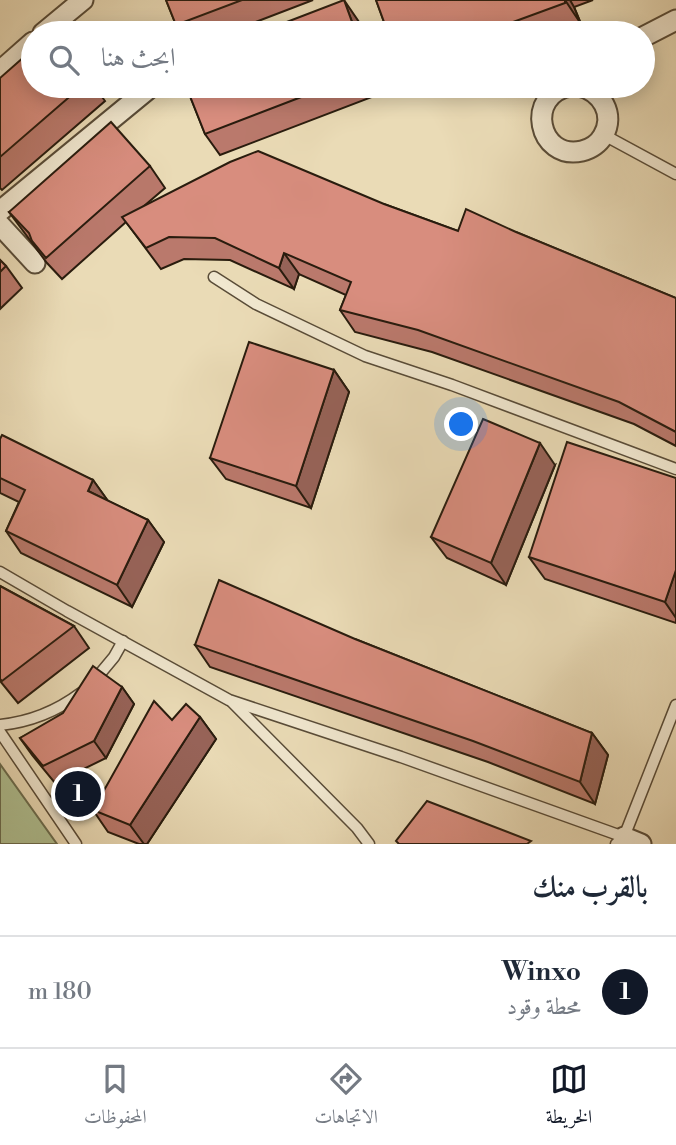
<!DOCTYPE html>
<html lang="ar">
<meta charset="utf-8">
<style>
:root{--surface:#fff;--page:#f6f6f7;--text:#1f2937;--muted:#747a83;--line:#e0e1e3;--accent:#111827}
body{margin:0;font-family:"Libre Bodoni",Amiri,serif;background:var(--page);color:var(--text);direction:rtl}
.you{position:absolute;left:462px;top:425px;width:24px;height:24px;margin:-18px;border:5px solid #fff;border-radius:50%;background:#1a73e8;box-shadow:0 0 0 10px #1a73e833}
.badge{display:grid;place-items:center;width:46px;height:46px;border-radius:50%;background:var(--accent);color:#fff;font-size:23px;font-weight:700}
.pin{position:absolute;translate:-50% -50%;border:4px solid #fff;box-shadow:0 2px 7px #0006}
.list{margin:0;padding:0;list-style:none}
h2{display:flex;justify-content:space-between;align-items:center;height:91px;margin:0;padding:0 28px;font-size:30px}
h2 small{font-size:23px;font-weight:400;color:var(--muted)}
.list li{display:grid;grid-template-columns:46px 1fr auto;gap:21px;align-items:center;box-sizing:border-box;height:112px;padding:0 28px;border-top:2px solid var(--line)}
.list b{display:block;font-size:26px;white-space:nowrap}
.list p{margin:0;font-size:23px;white-space:nowrap;color:var(--muted)}
.list em{font-size:23px;font-style:normal;color:var(--muted)}
.icon{flex:none;width:38px;height:38px;fill:none;stroke:currentColor;stroke-width:2;stroke-linecap:round;stroke-linejoin:round}
.map{position:relative;flex:none;width:676px;height:844px;overflow:hidden;direction:ltr}
.search{position:absolute;background:var(--surface);box-shadow:0 4px 18px #0003;left:21px;right:21px;top:21px;height:77px;display:flex;align-items:center;gap:18px;box-sizing:border-box;padding:0 24px;border-radius:38px;color:var(--muted);font-size:26px}
.sheet{height:203px;background:var(--surface)}
nav{display:flex;justify-content:space-around;align-items:center;box-sizing:border-box;height:98px;border-top:2px solid var(--line);background:var(--surface);font-size:19px;color:var(--muted)}
nav a{display:grid;justify-items:center;gap:4px}
nav .on{color:var(--accent)}
.map>svg:first-child{display:block}
.green{fill:#b0c193;stroke:#6c6e50;stroke-width:2}
.lines{fill:none;stroke-linecap:round;stroke-linejoin:round}
.lane-casing{stroke:#594c38;stroke-width:13}
.street-casing{stroke:#594c38;stroke-width:23}
.lane{stroke:#f1e8d0;stroke-width:10}
.street{stroke:#f1e8d0;stroke-width:19}
.wall{fill:#ba796c;stroke:#291c0e;stroke-width:2}
.shaded-wall{fill:#976358;stroke:#291c0e;stroke-width:2}
.building{fill:#d88d7e;stroke:#291c0e;stroke-width:2}
</style>
<div class="map">
<svg width="676" height="844" viewBox="0 0 676 844">
<rect width="100%" height="100%" fill="#eadbb6"/>
<filter id="stains"><feTurbulence type="fractalNoise" baseFrequency=".00286" numOctaves="4"/><feColorMatrix values="0 0 0 0 .2 0 0 0 0 .09 0 0 0 0 .02 0 0 0 .5 -.17"/></filter>
<radialGradient id="worn" r=".72"><stop offset=".6" stop-color="#630" stop-opacity="0"/><stop offset="1" stop-color="#630" stop-opacity=".3"/></radialGradient>
<polygon class="green" points="0,764 57,844 0,844"/>
<g class="lines">
<defs>
<g id="lane">
<polyline points="604,135 676,174"/>
<polyline points="214,277 256,304 365,356 452,385 676,469"/>
<polyline points="0,572 67,611 229,700 401,757 624,837"/>
<polyline points="94,681 114,657 123,641"/>
<polyline points="232,702 357,828 369,844"/>
<path d="M0,725C30,722 57,711 81,693"/>
<polyline points="0,732 76,844"/>
<polyline points="616,844 624,837 676,705"/>
</g>
<g id="street">
<polyline points="43,33 83,0"/>
<polyline points="643,37 676,20"/>
<polyline points="0,71 33,42"/>
<path d="M571,86C524,94 538,161 582,151C591,149 599,143 603,136C616,114 601,91 579,86"/>
<polyline points="0,211 152,86"/>
<polyline points="0,225 35,263"/>
<polyline points="624,837 641,844"/>
</g>
</defs>
<use href="#lane" class="lane-casing"/>
<use href="#street" class="street-casing"/>
<use href="#lane" class="lane"/>
<use href="#street" class="street"/>
</g>
<g class="wall">
<polygon points="166,0 313,0 227,33 181,33 176,25"/>
<polygon points="376,0 593,0 574,7 581,24 557,33 388,33"/>
<polygon points="0,78 33,86 94,86 105,101 2,190 0,188"/>
<polygon points="186,86 383,86 385,92 220,155 205,134"/>
<polygon points="150,166 165,188 144,206 384,204 458,231 516,232 676,298 676,446 634,424 432,352 355,332 340,310 346,295 299,274 294,289 230,260 184,259 161,269 126,222 62,279 47,263 9,212"/>
<polygon points="0,260 6,266 22,288 0,309"/>
<polygon points="334,370 349,392 311,508 226,479 210,458"/>
<polygon points="0,439 93,480 108,501 148,520 164,542 132,607 21,553 6,531 19,502 0,493"/>
<polygon points="555,465 506,585 447,558 431,537"/>
<polygon points="676,478 676,623 545,579 529,557"/>
<polygon points="0,586 74,626 89,648 18,703 0,681"/>
<polygon points="355,639 592,733 608,755 595,804 488,762 210,667 195,645"/>
<polygon points="122,687 134,704 106,758 55,783 32,755 20,738"/>
<polygon points="200,717 216,739 147,844 139,844 108,832 93,810 172,720"/>
</g>
<g class="shaded-wall">
<polygon points="344,0 359,22 363,33 356,33"/>
<polygon points="565,0 570,0 574,7 581,24"/>
<polygon points="284,253 299,274 294,289 279,268"/>
<polygon points="334,370 349,392 311,508 296,486"/>
<polygon points="540,443 555,465 506,585 491,563"/>
<polygon points="93,480 108,501 88,491"/>
<polygon points="148,520 164,542 132,607 117,585"/>
<polygon points="676,570 676,618 665,602"/>
<polygon points="122,687 134,704 106,758 94,741"/>
<polygon points="200,717 216,739 147,844 144,844 130,825"/>
<polygon points="592,733 608,755 595,804 580,782"/>
</g>
<g class="building">
<polygon points="166,0 242,0 176,25"/>
<polygon points="344,0 356,33 258,33"/>
<polygon points="376,0 565,0 565,3 483,33 388,33"/>
<polygon points="33,49 33,86 82,86 0,157 0,78"/>
<polygon points="186,86 330,86 205,134"/>
<polygon points="111,122 150,166 46,258 32,241 29,233 9,212"/>
<polygon points="258,151 384,204 458,231 466,209 516,232 676,298 676,432 619,402 418,330 340,310 351,282 284,253 279,268 215,238 169,237 146,248 122,217 230,162"/>
<polygon points="0,260 6,266 0,272"/>
<polygon points="249,342 334,370 296,486 210,458"/>
<polygon points="483,419 540,443 491,563 431,537"/>
<polygon points="2,435 93,480 88,491 148,520 117,585 6,531 25,490 0,478 0,439"/>
<polygon points="567,442 676,478 676,570 665,602 529,557"/>
<polygon points="219,580 355,639 592,733 580,782 473,741 195,645"/>
<polygon points="0,586 74,626 2,681 0,679"/>
<polygon points="93,666 122,687 94,741 43,766 20,738 63,713"/>
<polygon points="154,701 172,720 186,704 200,717 130,825 93,810"/>
<polygon points="427,801 531,841 527,844 399,844 396,841"/>
</g>
<rect width="100%" height="100%" filter="url(#stains)"/>
<rect width="100%" height="100%" fill="url(#worn)"/>
</svg>
<div class="you"></div>
<div class="pin badge" style="left:78px;top:794px">1</div>
<div class="search"><svg class="icon" aria-label="search" viewBox="0 0 24 24"><circle cx="10" cy="10" r="6"/><path d="M15 15l6 6"/></svg>ابحث هنا</div>
</div>
<section class="sheet">
<h2>بالقرب منك<small></small></h2>
<ul class="list">
<li><span class="badge">1</span><div><b>Winxo</b><p>محطة وقود</p></div><em>180 m</em></li>
</ul>
</section>
<nav>
<a class="on"><svg class="icon" aria-label="map" viewBox="0 0 24 24"><path d="M3 6l6-2 6 2 6-2v14l-6 2-6-2-6 2zM9 4v14M15 6v14"/></svg>الخريطة</a>
<a><svg class="icon" aria-label="directions" viewBox="0 0 24 24"><path d="M12 3l9 9-9 9-9-9zM9 14v-3h6M13 9l2 2-2 2"/></svg>الاتجاهات</a>
<a><svg class="icon" aria-label="saved" viewBox="0 0 24 24"><path d="M7 4h10v16l-5-4-5 4z"/></svg>المحفوظات</a>
</nav>
